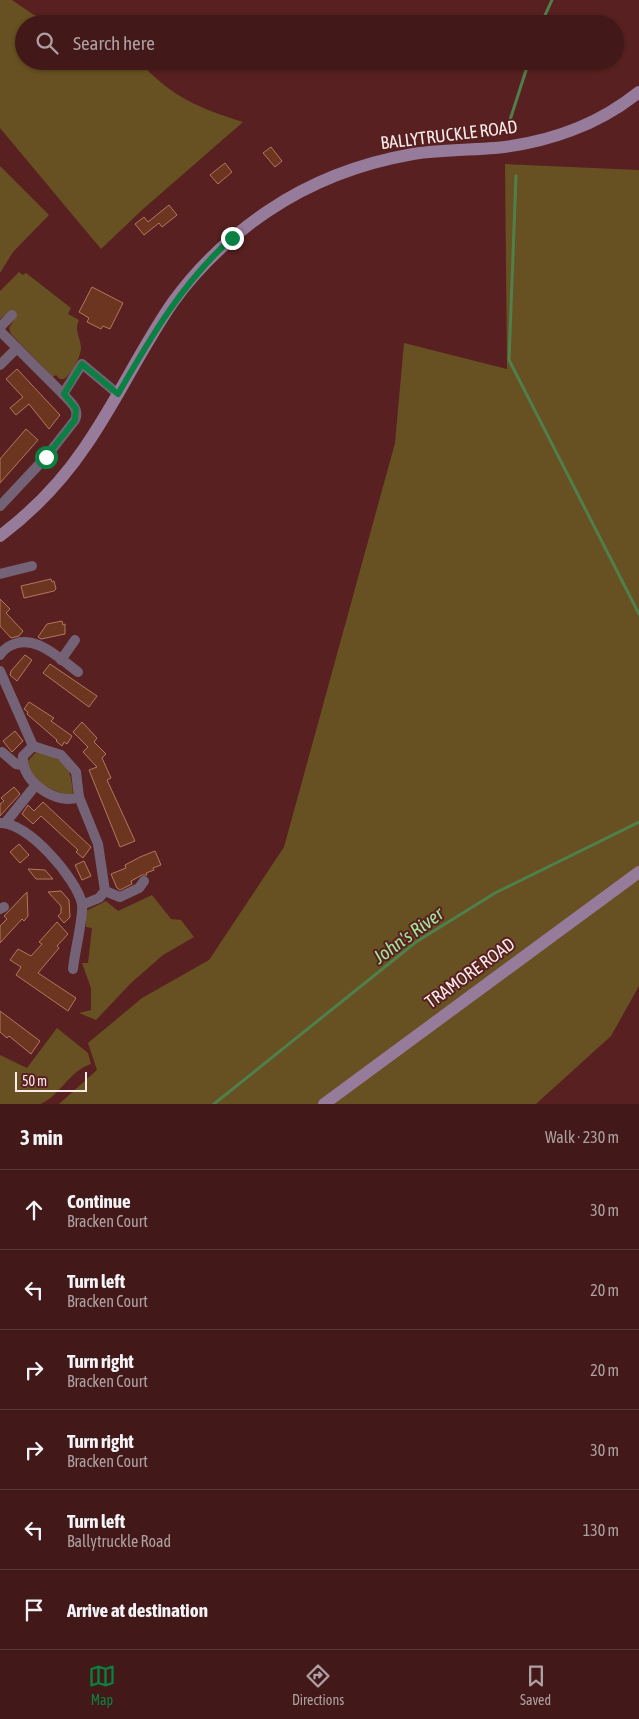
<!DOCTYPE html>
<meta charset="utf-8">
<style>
:root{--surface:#421818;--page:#492121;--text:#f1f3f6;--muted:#aea0a2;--line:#5a3737;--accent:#0b8043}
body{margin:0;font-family:"Asap Condensed",sans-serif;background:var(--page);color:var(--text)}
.scale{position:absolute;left:15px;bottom:12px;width:72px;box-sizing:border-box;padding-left:5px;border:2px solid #faebea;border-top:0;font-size:14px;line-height:18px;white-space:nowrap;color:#faebea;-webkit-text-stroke:4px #582020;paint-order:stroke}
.stop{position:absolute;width:15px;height:15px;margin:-11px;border:4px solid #0b8043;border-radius:50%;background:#fff}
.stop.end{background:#0b8043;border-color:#fff;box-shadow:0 1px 5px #0008}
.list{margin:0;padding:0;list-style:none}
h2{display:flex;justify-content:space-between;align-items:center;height:65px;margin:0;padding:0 20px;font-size:21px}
h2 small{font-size:16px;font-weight:400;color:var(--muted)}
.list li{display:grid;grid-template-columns:32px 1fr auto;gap:15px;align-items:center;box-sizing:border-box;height:80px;padding:0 20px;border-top:1px solid var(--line)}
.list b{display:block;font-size:19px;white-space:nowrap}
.list p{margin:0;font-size:16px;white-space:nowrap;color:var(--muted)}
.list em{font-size:16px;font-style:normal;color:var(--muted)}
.icon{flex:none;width:28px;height:28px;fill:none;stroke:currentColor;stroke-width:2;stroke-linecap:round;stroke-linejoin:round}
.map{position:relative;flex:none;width:639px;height:1104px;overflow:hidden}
.search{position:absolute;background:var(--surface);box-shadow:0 1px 4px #0004;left:15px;right:15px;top:15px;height:55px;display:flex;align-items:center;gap:12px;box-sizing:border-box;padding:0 18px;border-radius:28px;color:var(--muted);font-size:19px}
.sheet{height:545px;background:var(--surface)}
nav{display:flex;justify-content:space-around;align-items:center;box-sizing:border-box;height:70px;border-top:1px solid var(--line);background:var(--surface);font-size:14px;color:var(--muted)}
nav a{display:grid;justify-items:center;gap:2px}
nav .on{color:var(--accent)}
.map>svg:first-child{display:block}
.green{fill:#675021}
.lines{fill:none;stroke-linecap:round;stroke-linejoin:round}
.stream{stroke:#4f804b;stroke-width:3}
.building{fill:#6b351f;stroke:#b3775f}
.street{stroke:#746276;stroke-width:10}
.secondary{stroke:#977b9a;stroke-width:12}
.route{stroke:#0b8043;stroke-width:6}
.labels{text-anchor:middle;stroke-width:4;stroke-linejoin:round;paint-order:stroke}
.street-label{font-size:18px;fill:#faebea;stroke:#582020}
.water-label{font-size:19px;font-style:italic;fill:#a0e79a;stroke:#582020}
</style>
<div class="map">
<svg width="639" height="1104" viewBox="0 0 639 1104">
<rect width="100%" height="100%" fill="#582020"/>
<g class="green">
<path d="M0,0H12L34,15L47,19L78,16L98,21L125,23L24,24V61H139C171,97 199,108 243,122L142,210L101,249L0,128Z"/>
<polygon points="505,164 639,170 639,986 611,1036 536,1104 59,1104 97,1070 88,1043 142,998 209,960 284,847 395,443 404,343 507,369"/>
<polygon points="0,166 49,215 13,252 0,273"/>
<path d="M19,272L23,275L26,273L71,308L68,314L79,320C74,330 80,337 81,347C81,357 72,374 64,379H60L56,375L53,377L11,334L9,328L16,317L10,311L0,319V291Z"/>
<path d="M37,751C65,761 70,762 73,793L69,796C51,789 32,784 25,764Z"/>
<polygon points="152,895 171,919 181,920 194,937 163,955 131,983 96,1020 79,1013 91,1010 91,988 82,963 88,963 92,928 86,927 86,911 106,901 118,911"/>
<path d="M57,1028L88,1053L91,1064C69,1071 58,1098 40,1104C29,1104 11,1104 0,1104V1055L27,1068Z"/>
</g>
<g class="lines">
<g class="stream">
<polyline points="541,24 552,0"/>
<polyline points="510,120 529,61"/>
<polyline points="516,176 509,360 639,614"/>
<polyline points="214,1104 416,942 495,893 639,822"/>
</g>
</g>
<g class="building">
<polygon points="271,147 282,161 275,167 263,153"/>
<polygon points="225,163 232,172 218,184 210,175"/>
<polygon points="169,205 177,215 162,227 159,223 144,235 135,224 144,217 148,222"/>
<polygon points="92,287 123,303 110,329 103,326 101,329 87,322 89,318 79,312"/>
<polygon points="17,369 60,415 49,429 29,404 16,415 10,408 23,397 6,379"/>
<polygon points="26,429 38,440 0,483 0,459"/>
<polygon points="51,579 52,582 54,581 56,589 54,591 24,598 21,586"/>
<polygon points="0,599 10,609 6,613 23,631 19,636 11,638 0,626"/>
<polygon points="62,621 63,625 65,624 65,634 41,639 38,637 47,624"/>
<polygon points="25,655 32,660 17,681 10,675 11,671"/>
<polygon points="50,664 97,696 89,707 43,673"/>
<polygon points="29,702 54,718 51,721 72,736 67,744 64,742 62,746 56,741 57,740 27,714 28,712 24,709"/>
<polygon points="82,722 97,738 94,742 106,754 102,758 111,778 107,780 135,841 120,847 89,770 97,767 83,752 88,747 73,732"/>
<polygon points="15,731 23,741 12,752 3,741"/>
<polygon points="14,787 20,794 0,816 0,804 4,801 1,798"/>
<polygon points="43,802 91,847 83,858 76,852 78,850 41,816 33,824 22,814 28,805 34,811"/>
<polygon points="19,844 29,855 20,863 10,852"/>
<polygon points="155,851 161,865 153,868 154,870 146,873 147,875 142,875 131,881 132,884 120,890 117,888 111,874 126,868 125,865 140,857"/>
<polygon points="84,861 91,876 82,880 75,865"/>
<polygon points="28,869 45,870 53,879 36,879"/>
<polygon points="61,891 69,900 70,917 64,923 58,916 61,913 61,906 48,892"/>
<polygon points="27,892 28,916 24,921 22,919 0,943 0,926 7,919 4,916"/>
<polygon points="57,922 68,934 57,946 59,948 38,973 76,998 68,1011 16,975 21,967 10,960 18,949 31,956 42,944 39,942"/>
<polygon points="0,1011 40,1041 31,1054 9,1036 7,1038 0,1032"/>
</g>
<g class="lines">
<g class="street">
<polyline points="0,327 12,315"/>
<polyline points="0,331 63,394"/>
<polyline points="0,365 17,348"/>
<path d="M0,506L46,457L75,420C80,409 71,403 63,394L82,364L118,394"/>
<polyline points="0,574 32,566"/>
<path d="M0,655C2,651 4,650 8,647C33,631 59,658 78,672"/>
<polyline points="61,660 75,640"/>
<polyline points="0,671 33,746"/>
<polyline points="33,746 61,755 76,772 79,797 98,844 105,891 99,898 82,905"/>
<path d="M33,746L23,756C20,782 58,806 79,797"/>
<polyline points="2,752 16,764 22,765"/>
<polyline points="6,822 35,786"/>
<path d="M0,823C27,821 77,879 82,904C84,915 74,955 73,969"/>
<polyline points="105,891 120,897 139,888 144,881"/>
<polyline points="0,909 4,907"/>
</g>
<g class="secondary">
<path d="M0,536C33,511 62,481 85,447C117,401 141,348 173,302C199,266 231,236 268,211C311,182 361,163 413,154C440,150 468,150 495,148C547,143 598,125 639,92"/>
<polyline points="324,1104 639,872"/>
</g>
</g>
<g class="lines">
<path class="route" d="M46,457L75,420L76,409L64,394L82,364L118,394C151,337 182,283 232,238"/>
</g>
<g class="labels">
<g class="street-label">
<text transform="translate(449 135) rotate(-7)" y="6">BALLYTRUCKLE ROAD</text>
<text transform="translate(470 973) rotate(-36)" y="6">TRAMORE ROAD</text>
</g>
<g class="water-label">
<text transform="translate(408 935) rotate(-36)" y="7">John's River</text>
</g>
</g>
</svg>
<div class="scale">50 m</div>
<div class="stop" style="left:46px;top:457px"></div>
<div class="stop end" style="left:232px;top:238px"></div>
<div class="search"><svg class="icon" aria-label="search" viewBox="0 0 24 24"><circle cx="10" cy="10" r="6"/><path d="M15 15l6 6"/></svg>Search here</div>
</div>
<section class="sheet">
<h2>3 min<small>Walk · 230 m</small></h2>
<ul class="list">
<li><svg class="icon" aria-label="ahead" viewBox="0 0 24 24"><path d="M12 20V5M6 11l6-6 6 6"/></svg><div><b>Continue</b><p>Bracken Court</p></div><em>30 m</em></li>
<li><svg class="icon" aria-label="left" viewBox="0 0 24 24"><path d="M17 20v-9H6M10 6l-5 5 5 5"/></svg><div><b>Turn left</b><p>Bracken Court</p></div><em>20 m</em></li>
<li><svg class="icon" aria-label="right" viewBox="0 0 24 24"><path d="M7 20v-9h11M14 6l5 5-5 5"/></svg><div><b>Turn right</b><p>Bracken Court</p></div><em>20 m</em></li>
<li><svg class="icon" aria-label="right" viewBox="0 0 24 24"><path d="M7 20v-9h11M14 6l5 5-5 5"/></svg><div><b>Turn right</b><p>Bracken Court</p></div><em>30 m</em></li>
<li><svg class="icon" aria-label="left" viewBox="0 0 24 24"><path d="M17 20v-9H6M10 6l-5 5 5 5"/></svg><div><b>Turn left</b><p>Ballytruckle Road</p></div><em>130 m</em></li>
<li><svg class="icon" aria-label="arrive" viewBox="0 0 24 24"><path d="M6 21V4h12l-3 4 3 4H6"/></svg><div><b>Arrive at destination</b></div></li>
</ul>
</section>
<nav>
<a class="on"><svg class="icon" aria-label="map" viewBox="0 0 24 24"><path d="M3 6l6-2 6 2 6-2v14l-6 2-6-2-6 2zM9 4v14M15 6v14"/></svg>Map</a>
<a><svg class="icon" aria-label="directions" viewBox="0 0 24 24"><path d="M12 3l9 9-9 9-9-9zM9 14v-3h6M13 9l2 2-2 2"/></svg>Directions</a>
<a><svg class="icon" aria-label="saved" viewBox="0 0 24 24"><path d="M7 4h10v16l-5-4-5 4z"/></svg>Saved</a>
</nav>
